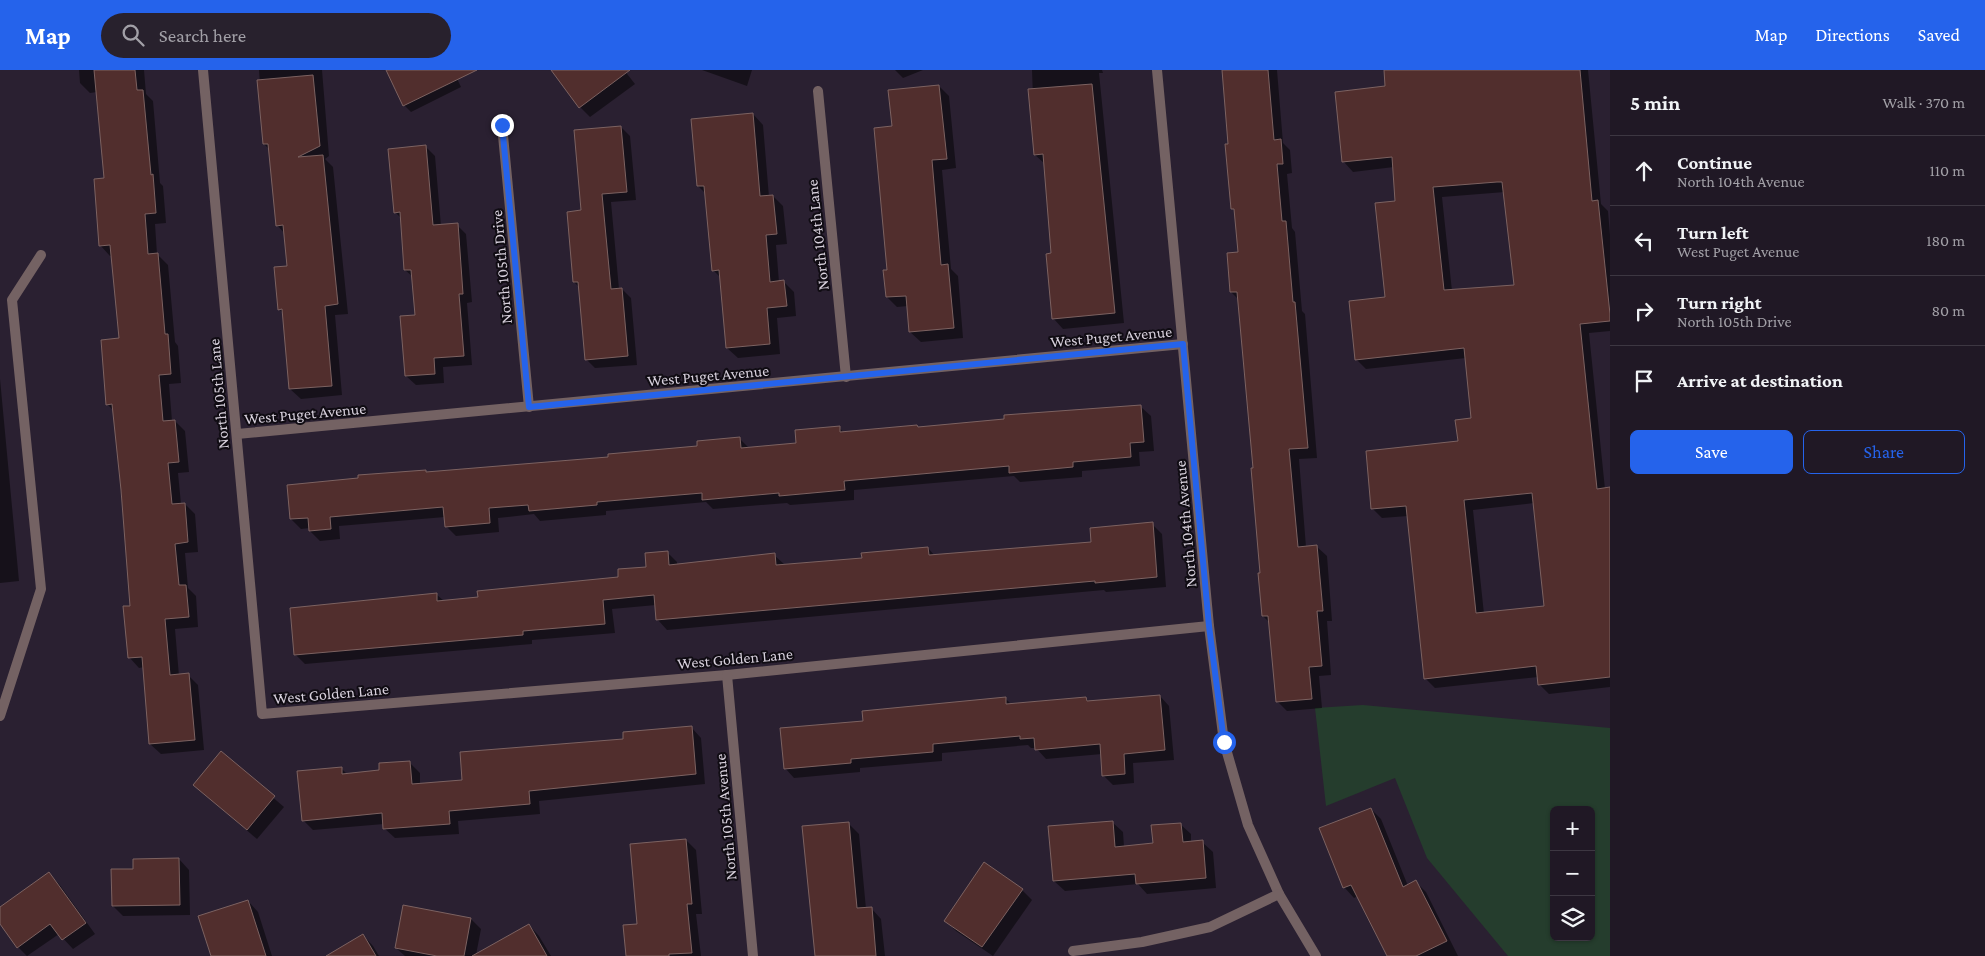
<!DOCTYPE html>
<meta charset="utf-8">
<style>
:root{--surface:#201825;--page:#28212d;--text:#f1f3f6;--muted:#a2a0a7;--line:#3d3742;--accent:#2563eb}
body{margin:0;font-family:"Crimson Pro",serif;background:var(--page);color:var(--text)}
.controls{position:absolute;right:15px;bottom:15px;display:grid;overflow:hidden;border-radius:8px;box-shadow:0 1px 4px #0004}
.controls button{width:45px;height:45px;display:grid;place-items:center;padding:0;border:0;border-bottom:1px solid var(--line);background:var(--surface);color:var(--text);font:25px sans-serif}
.stop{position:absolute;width:15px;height:15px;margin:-11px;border:4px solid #2563eb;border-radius:50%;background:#fff}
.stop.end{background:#2563eb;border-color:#fff;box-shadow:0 1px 5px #0008}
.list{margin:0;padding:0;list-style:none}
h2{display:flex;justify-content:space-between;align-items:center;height:65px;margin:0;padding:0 20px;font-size:21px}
h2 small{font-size:16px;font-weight:400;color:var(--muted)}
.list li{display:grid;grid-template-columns:32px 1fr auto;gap:15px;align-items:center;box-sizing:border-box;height:70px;padding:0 20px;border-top:1px solid var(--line)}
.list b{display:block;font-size:19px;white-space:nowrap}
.list p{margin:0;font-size:16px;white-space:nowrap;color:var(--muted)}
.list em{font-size:16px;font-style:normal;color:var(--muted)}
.actions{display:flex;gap:10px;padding:15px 20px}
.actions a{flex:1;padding:11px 0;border:1px solid var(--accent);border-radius:8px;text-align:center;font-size:18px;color:var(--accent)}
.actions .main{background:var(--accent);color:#fff}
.icon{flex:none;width:28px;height:28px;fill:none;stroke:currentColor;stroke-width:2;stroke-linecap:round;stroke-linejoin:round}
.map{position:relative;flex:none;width:1610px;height:886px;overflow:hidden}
header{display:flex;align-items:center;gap:30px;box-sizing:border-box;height:70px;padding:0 25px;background:var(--accent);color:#fff}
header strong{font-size:24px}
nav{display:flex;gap:28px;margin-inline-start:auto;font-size:18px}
.search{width:350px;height:45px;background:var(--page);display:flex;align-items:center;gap:12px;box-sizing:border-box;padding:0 18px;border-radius:28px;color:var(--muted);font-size:19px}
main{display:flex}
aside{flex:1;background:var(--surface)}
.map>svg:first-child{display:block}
.green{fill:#253d2d;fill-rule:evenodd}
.shadow{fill:#0007;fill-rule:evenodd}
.building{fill:#512e2d;stroke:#7c6261;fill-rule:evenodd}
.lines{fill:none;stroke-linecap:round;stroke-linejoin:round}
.lane{stroke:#746263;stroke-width:10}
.street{stroke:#746263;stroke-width:10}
.route{stroke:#2563eb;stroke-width:6}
.labels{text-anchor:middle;stroke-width:4;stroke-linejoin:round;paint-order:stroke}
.street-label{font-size:16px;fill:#d7d0dc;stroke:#100c13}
</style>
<header>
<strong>Map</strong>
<div class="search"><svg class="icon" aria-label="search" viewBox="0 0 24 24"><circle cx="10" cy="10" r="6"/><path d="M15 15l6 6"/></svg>Search here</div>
<nav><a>Map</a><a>Directions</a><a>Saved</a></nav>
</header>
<main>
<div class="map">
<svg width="1610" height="886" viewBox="0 0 1610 886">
<rect width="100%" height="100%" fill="#2a2031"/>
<path class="green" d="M1363,635L1610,658V886H1508L1427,788L1395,708L1326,736L1315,638ZM1554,740H1591V867H1554Z"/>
<g class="shadow">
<polygon points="79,0 144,0 146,24 153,31 160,113 163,116 166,153 155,154 157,184 168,195 175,272 178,276 181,313 169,314 172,351 175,351 185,361 189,402 178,403 181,434 185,434 195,444 198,482 185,483 188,518 196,526 198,557 175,559 179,606 188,605 198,615 204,680 161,684 150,674 144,597 139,598 129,587 131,537 114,341 107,334 120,269 113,186 110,186 100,175 105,109 97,22 90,23 80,13"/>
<polygon points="259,0 322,0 329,86 325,89 333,97 348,244 335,245 342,325 301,329 290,319 284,244 279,239 288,197 285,164 277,155 270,80 264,74"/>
<polygon points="387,0 453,0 461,17 411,42 404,35"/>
<polygon points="553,0 624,0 635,14 590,47 580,37"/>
<polygon points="702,0 752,0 747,16"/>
<polygon points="895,0 923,0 903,8"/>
<polygon points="1032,0 1102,0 1103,3 1099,3 1124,253 1063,259 1053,248 1053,184 1045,94 1035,85"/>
<polygon points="1223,0 1277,0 1283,73 1290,80 1292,103 1287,104 1292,158 1295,162 1302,241 1305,244 1317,388 1299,389 1306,477 1316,476 1327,486 1332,551 1327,551 1331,605 1319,606 1322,638 1287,641 1277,631 1270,553 1263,546 1254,399 1239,230 1231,222 1240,183 1236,142 1232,138 1229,75"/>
<path d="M1385,0H1588L1601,134L1608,141L1610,165V261L1589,263L1605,419H1610V617L1549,624L1539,614L1538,607L1435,618L1425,608L1408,446L1382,448L1373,439L1459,372L1473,349L1466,288L1366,299L1356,289L1387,228L1397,132L1394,97L1353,102L1344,92L1336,23L1387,17ZM1505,122L1516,216L1452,221L1442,127ZM1534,433L1545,537L1484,544L1473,440Z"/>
<polygon points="939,16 949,26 956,98 942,100 951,199 958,206 963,268 921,272 910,262 908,236 897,237 887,227 893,57"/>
<polygon points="753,44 763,55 769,127 773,126 783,136 787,174 776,175 779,212 784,212 794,222 796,246 777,248 780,284 738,288 727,278 721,208 713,200 706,124 698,116"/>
<polygon points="621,57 630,66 636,130 611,132 619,219 622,219 631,228 637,295 595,298 586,289 580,218 574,212 583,142"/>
<polygon points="426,77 435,86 441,156 457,155 466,164 472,232 467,233 472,295 443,297 444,313 416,315 406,306 416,246 413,207 405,200 402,149 395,142"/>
<polygon points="0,309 19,511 0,513"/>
<polygon points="1141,337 1151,346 1154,381 1139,382 1140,396 1082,401 1082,407 1020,412 1014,406 854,420 854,430 790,435 787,433 713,439 706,432 606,441 606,445 540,451 534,444 498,448 499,462 456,466 446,456 445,447 339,456 340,469 320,471 310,461 310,458 301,459 291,449 425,401 428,403 609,388 699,377 740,369 749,378 797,374 839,357 844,363 918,358"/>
<polygon points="1152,454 1162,464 1166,517 1106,522 1104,520 667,560 658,550 656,535 612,539 615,563 532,570 532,574 305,594 295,584 436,524 444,531 479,528 620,508 647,498 667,482 677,492 677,495 774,485 784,494 863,489 928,478 935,486 1093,473"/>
<polygon points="1160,626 1169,636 1174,690 1133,693 1134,713 1113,715 1104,706 1102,684 1046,689 1036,678 1031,678 1028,675 942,683 942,691 860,698 860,702 794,708 785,698 864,652 1005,628 1011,634 1086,628 1090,632"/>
<polygon points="691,657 701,668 705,714 539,731 540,744 458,751 459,764 395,768 384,758 384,754 313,760 303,750 341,698 347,704 380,702 409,692 420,703 420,715 464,711 624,670"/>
<polygon points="221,683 284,737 257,769 194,715"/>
<polygon points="1371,739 1381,749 1408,816 1416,812 1426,822 1458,886 1389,886 1358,826 1354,828 1344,817"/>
<polygon points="1112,752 1123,762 1124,777 1154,774 1180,754 1191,764 1191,773 1202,772 1213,782 1216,818 1147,824 1138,814 1065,821 1054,811"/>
<polygon points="849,754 859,764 866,839 871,838 881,849 885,886 816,886"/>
<polygon points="686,770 696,780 702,844 696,844 701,886 627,886 638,855"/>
<polygon points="179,789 189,800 190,845 123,846 113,836 134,800"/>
<polygon points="49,804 59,814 95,864 73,879 59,864 27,886 18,877 0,852 0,838"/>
<polygon points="1022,820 1032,830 993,886 956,861 945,850"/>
<polygon points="248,831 258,842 272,886 212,886"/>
<polygon points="471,849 481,859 476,885 529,855 539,866 551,886 405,886 396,878"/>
<polygon points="363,865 373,876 379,886 328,886"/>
</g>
<g class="building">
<polygon points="94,0 135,0 137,20 143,20 151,105 153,104 156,143 145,144 148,184 158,183 165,264 168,264 171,304 159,305 163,351 175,350 179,392 168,393 172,434 185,433 188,472 175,474 179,515 186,515 189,547 165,549 170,605 189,603 195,670 149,674 142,587 128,588 123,536 130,536 121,420 112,334 106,335 101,270 119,268 110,175 99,176 94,109 104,108"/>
<polygon points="386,0 477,0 403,36"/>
<polygon points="551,0 630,0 579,38"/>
<polygon points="1222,0 1268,0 1274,70 1281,69 1283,94 1277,94 1282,151 1286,151 1293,232 1295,232 1308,378 1289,379 1298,477 1317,475 1323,541 1317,541 1322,596 1309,597 1312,629 1276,632 1268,546 1262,546 1258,503 1260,503 1251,398 1253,398 1237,222 1230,222 1227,183 1238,182 1234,139 1231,139 1225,74 1228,74"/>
<path d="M1384,0H1580L1592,131L1598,130L1610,244V251L1580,254L1597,419L1610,417V607L1538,615L1536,596L1424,609L1406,436L1371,439L1366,381L1458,371L1455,350L1471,348L1464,278L1355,290L1349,231L1385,227L1375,133L1395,131L1392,87L1342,92L1335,22L1385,16ZM1497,112H1502L1514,215L1444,220L1433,117ZM1532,423L1544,536L1476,543L1464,430Z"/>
<polygon points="313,5 320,76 298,87 323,85 338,234 325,236 332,316 289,319 282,239 278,240 274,197 287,196 283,155 276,156 268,74 263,74 257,10"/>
<polygon points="1092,14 1115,243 1052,249 1046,184 1051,183 1043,84 1034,85 1028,19"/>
<polygon points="939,15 947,89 932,90 941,195 948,194 954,258 909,262 906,226 886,227 883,200 887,200 874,58 892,56 888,20"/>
<polygon points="753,43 760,126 773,125 777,164 766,165 770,212 784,210 787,236 767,238 770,274 726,278 719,200 712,201 704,116 697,116 691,49"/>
<polygon points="621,56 627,122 602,124 611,219 622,218 628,286 585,290 578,212 573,212 567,142 581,140 574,60"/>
<polygon points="426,75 433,155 458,153 463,224 459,224 464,286 434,288 435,304 405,306 400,246 415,245 411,200 404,200 400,142 394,143 388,79"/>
<polygon points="1141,335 1144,372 1130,373 1131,387 1073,392 1073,397 1009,403 1009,396 844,411 845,420 779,426 779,423 702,430 702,423 597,432 597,435 529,441 528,435 489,438 490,453 445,457 443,437 330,447 331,459 309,461 308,448 290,449 287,415 358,408 358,405 426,400 426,402 608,387 608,384 697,376 697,371 740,367 741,378 796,373 795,360 840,356 840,362 917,355 918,357 1004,349 1004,345"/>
<polygon points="1153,452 1157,507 1095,513 1095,511 656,550 654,525 603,530 605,554 523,561 523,565 294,585 290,538 437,523 437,531 478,527 477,521 618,507 618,499 646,497 645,483 668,481 669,495 775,483 776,495 862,488 861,483 928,477 929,485 1091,472 1090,458"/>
<polygon points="1160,625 1165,680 1124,684 1125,704 1102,706 1100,674 1035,680 1034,668 1020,669 1020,666 933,674 933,682 851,689 851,693 784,699 780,658 863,651 862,641 1006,627 1006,634 1086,627 1087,631"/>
<polygon points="692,656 696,704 529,721 530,734 449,741 450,754 383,759 382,743 302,751 297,701 342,697 342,704 379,700 379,693 410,691 412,714 462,710 460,682 623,669 623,662"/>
<polygon points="221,681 275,726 247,760 193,715"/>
<polygon points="1371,738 1403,817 1416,810 1447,871 1416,886 1387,886 1351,815 1343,818 1319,758"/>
<polygon points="1113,751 1115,777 1153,773 1151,755 1181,753 1183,772 1203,770 1206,808 1136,814 1135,804 1053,811 1048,756"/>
<polygon points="849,752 857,838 872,837 876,886 815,886 802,756"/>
<polygon points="686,769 692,834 687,834 692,883 669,884 669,886 626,886 623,855 637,854 630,774"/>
<polygon points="179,788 180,835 112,836 111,799 133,799 133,789"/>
<polygon points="984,792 1023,819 982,877 944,851"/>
<polygon points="49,802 86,853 62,870 50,854 17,878 0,854 0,837"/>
<polygon points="248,830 266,886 211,886 198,846"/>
<polygon points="403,835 471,848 464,886 437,886 395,878"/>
<polygon points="529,854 547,886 472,886"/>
<polygon points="363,864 376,886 326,886"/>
</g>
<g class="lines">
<polyline class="lane" points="0,646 41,519 12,230 41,185"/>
<g class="street">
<polyline points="203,0 262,644 727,605 1209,556"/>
<polyline points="1157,0 1209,556 1224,672 1248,755 1279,824 1316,886"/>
<polyline points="818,21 846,307"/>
<polyline points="502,55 529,337"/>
<polyline points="237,364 1183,274"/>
<polyline points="727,605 753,886"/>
<polyline points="1073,881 1142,872 1210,857 1279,824"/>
</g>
</g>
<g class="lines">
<polyline class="route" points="502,55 529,337 1183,274 1209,556 1224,672"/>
</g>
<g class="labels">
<g class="street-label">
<text transform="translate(817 165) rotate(-96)" y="6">North 104th Lane</text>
<text transform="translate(501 197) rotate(-95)" y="6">North 105th Drive</text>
<text transform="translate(1111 266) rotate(-5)" y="6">West Puget Avenue</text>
<text transform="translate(708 305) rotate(-5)" y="6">West Puget Avenue</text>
<text transform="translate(218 324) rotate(-95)" y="6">North 105th Lane</text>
<text transform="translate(305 343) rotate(-5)" y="6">West Puget Avenue</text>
<text transform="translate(1185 454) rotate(-95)" y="6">North 104th Avenue</text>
<text transform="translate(735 588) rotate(-5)" y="6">West Golden Lane</text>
<text transform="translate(331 623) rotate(-5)" y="6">West Golden Lane</text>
<text transform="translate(725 747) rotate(-95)" y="6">North 105th Avenue</text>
</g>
</g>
</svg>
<div class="controls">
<button>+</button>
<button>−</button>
<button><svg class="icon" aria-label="layers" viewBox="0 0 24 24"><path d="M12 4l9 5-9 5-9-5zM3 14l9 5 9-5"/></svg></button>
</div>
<div class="stop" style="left:1224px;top:672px"></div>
<div class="stop end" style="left:502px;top:55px"></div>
</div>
<aside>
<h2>5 min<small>Walk · 370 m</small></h2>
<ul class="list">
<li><svg class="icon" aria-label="ahead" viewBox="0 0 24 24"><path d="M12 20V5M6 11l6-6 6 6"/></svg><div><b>Continue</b><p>North 104th Avenue</p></div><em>110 m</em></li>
<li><svg class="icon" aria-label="left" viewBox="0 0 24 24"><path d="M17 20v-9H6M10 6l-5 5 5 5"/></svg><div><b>Turn left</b><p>West Puget Avenue</p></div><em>180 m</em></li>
<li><svg class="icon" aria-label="right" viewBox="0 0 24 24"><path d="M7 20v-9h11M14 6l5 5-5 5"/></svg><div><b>Turn right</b><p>North 105th Drive</p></div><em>80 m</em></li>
<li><svg class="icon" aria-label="arrive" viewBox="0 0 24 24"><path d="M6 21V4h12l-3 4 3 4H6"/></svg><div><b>Arrive at destination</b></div></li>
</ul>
<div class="actions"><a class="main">Save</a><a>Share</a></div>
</aside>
</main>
